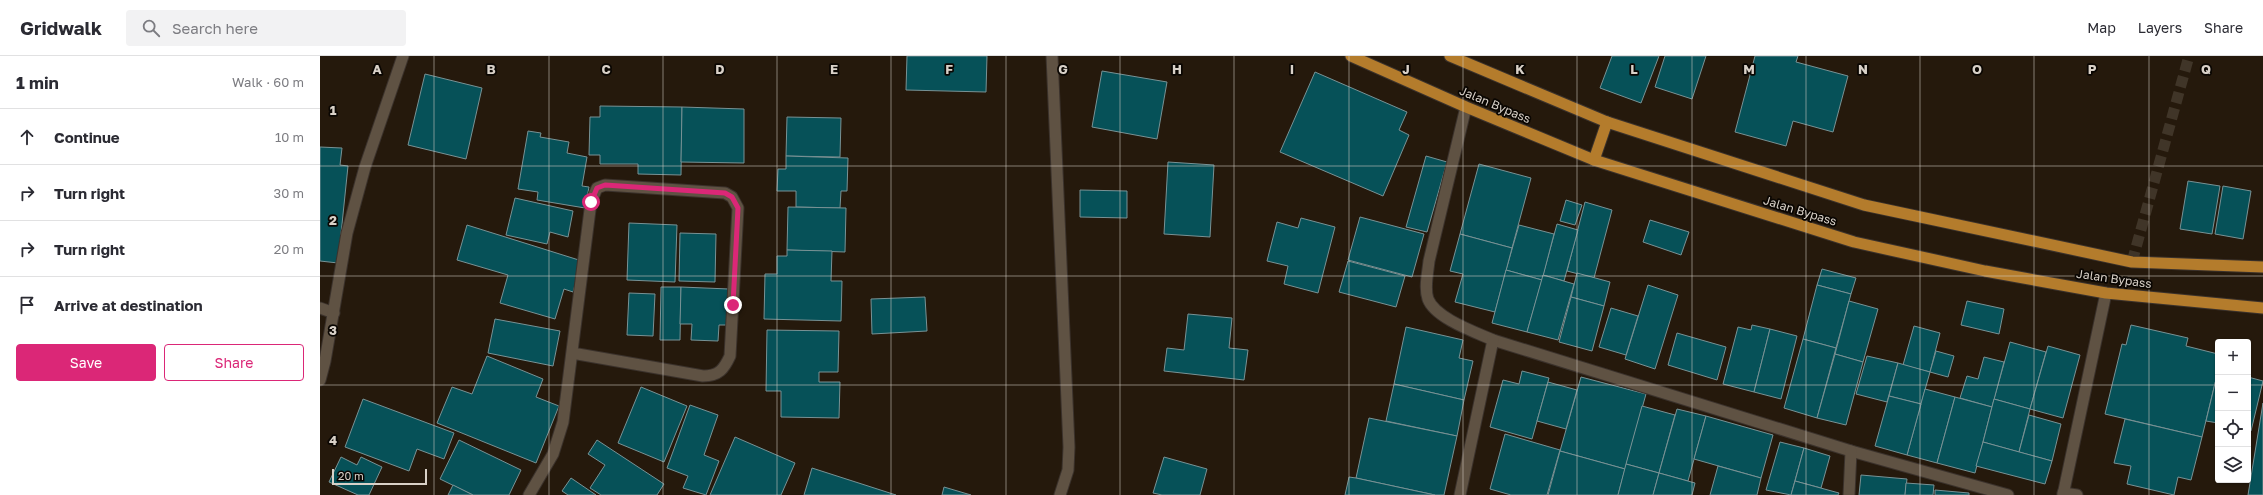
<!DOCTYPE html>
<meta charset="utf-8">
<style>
:root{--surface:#fff;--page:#f2f2f3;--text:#2b2b33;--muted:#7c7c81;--line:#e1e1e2;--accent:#db2777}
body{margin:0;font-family:"Golos Text",sans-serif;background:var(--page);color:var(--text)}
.controls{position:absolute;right:12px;bottom:12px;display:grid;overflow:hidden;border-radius:4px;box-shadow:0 1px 3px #0004}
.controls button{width:36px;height:36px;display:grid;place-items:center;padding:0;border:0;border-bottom:1px solid var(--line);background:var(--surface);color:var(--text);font:20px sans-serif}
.scale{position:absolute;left:12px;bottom:10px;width:95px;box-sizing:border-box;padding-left:4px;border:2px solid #d9d1c8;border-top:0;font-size:11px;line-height:14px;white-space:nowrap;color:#d9d1c8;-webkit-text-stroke:3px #0a0602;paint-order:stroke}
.stop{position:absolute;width:12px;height:12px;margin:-9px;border:3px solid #db2777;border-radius:50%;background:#fff}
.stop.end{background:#db2777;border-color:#fff;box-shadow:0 1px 4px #0008}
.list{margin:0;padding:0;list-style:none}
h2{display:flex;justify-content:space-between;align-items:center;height:52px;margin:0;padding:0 16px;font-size:17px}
h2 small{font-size:13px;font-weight:400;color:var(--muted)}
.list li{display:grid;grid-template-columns:26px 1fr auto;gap:12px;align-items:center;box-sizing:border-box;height:56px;padding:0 16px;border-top:1px solid var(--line)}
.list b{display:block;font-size:15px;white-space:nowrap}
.list em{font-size:13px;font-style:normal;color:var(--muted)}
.actions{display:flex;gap:8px;padding:12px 16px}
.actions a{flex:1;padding:9px 0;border:1px solid var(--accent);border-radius:4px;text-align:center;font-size:14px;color:var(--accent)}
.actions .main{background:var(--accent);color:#fff}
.icon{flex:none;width:22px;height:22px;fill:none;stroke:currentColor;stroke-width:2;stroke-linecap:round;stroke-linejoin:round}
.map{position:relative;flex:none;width:1943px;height:439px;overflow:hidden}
header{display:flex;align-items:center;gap:24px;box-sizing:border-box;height:56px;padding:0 20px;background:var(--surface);border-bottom:1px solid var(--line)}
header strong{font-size:19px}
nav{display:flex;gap:22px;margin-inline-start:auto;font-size:14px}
.search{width:280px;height:36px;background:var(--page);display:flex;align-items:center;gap:10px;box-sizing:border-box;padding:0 14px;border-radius:4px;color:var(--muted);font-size:15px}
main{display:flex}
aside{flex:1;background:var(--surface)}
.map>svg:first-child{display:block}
.building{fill:#065158;stroke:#789295}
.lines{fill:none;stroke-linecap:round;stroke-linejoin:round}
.minor-tunnel{stroke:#403528;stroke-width:11;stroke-dasharray:11 5.5;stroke-linecap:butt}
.minor-casing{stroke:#3b322c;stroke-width:13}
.trunk-casing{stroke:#3b322c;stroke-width:13}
.minor{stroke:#5f5243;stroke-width:11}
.trunk{stroke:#b47c2c;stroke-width:11}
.route{stroke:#db2777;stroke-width:5}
.grid{fill:none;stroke:#d9d1c8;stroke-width:1;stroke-opacity:0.55}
.labels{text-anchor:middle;stroke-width:3.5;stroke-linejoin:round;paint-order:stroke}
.street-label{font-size:12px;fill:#d9d1c8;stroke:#0a0602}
.grid-label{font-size:13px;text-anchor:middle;font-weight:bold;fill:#d9d1c8;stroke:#0a0602;stroke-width:3.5;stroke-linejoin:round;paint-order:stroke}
</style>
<header>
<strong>Gridwalk</strong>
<div class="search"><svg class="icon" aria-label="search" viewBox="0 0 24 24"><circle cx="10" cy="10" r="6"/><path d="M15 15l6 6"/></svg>Search here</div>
<nav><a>Map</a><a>Layers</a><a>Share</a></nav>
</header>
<main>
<aside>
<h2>1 min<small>Walk · 60 m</small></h2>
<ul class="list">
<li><svg class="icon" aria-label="ahead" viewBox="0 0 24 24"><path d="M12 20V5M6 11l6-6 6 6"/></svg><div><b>Continue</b></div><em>10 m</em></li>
<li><svg class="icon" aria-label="right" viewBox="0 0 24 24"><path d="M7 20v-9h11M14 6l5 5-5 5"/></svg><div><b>Turn right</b></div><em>30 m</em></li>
<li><svg class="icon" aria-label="right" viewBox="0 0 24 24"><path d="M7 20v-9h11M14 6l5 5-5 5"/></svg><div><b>Turn right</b></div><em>20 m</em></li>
<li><svg class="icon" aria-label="arrive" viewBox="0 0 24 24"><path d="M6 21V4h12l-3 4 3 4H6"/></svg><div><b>Arrive at destination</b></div></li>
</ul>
<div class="actions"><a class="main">Save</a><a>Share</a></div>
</aside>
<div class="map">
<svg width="1943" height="439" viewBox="0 0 1943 439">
<rect width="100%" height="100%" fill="#25190c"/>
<g class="building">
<polygon points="587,0 667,0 666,36 586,34"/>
<polygon points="1292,0 1339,0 1321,47 1280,32"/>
<polygon points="1345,0 1386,0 1372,43 1335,31"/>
<polygon points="1435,0 1478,0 1476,6 1528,20 1513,76 1473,65 1466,90 1415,76"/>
<polygon points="782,15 847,26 837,83 772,71"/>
<polygon points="995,16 1087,56 1079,74 1089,79 1063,140 960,96"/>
<polygon points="105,18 162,32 146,103 88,89"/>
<polygon points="280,50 362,51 361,119 318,118 318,108 280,108 280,99 269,99 270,61 280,61"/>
<polygon points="362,51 424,53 424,107 361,106"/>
<polygon points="467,61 521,62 520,101 466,100"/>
<polygon points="208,75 221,77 220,81 249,86 247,97 267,101 262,130 269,131 265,152 217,144 218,136 198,133"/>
<polygon points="0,91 22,92 20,109 28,110 18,207 0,205"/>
<polygon points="466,100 528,102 527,135 521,135 520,152 476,151 476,135 457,135 458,113 466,113"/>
<polygon points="1106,100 1127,106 1107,176 1086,171"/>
<polygon points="848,106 894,109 890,181 844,178"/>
<polygon points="1159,108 1211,122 1192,192 1140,178"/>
<polygon points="1868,125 1900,130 1892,178 1860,173"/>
<polygon points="1903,130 1931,135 1923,183 1895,178"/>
<polygon points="760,134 807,135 807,162 760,161"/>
<polygon points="195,142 253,155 248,181 230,176 227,188 186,179"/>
<polygon points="1246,144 1262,149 1255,169 1240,165"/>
<polygon points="1265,146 1292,154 1274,222 1247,215"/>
<polygon points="468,151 526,152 525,196 467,194"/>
<polygon points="1040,161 1104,178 1092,221 1028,204"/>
<polygon points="981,162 1015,171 998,237 964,228 968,210 947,205 957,166 978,172"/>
<polygon points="1330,164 1369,176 1361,199 1323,186"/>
<polygon points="309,167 357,169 355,226 307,224"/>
<polygon points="1237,168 1258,174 1244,225 1223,219"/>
<polygon points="147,169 262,205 253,236 244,233 235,263 180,247 188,219 137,204"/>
<polygon points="1199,169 1234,178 1222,224 1186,214"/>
<polygon points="360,177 396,178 395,226 359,225"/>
<polygon points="1140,178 1192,192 1175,256 1135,246 1143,218 1130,215"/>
<polygon points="467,194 512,195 511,225 522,225 521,265 444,263 445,218 457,218 457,200 467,200"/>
<polygon points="1028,205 1085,220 1076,251 1019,236"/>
<polygon points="1502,213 1536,222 1531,238 1497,229"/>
<polygon points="1186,214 1222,224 1207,276 1172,267"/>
<polygon points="1257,217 1290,226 1284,250 1251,241"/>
<polygon points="1223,219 1254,228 1238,284 1207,276"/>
<polygon points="1328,229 1358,239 1335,313 1305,303"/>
<polygon points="1497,229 1531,238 1516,292 1483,283"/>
<polygon points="341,231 361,231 360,284 340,284"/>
<polygon points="361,231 409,233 408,269 399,269 398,285 371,284 372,268 360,268"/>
<polygon points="309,237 335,238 333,280 307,279"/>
<polygon points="605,241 607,275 552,278 551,243"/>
<polygon points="1251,241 1284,250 1272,295 1239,286"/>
<polygon points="1529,245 1558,253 1543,306 1515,298"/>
<polygon points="1647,245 1684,253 1679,278 1641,269"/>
<polygon points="1291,252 1318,260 1306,299 1279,291"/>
<polygon points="868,258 912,262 909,292 928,294 924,324 844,315 847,292 864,294"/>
<polygon points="175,263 240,275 233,310 168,297"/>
<polygon points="1432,269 1450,273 1434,336 1403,328 1418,271 1431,274"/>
<polygon points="1811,269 1868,282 1866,290 1898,298 1898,315 1882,381 1785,358 1802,288 1806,289"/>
<polygon points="1594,270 1620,277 1610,316 1583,309"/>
<polygon points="1086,271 1143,284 1139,302 1153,305 1144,344 1074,328"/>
<polygon points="1450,273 1477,280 1461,343 1434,336"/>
<polygon points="447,274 519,275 518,316 499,316 499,326 520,326 519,362 461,361 461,335 446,335"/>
<polygon points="1357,277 1406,291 1397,324 1348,309"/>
<polygon points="1483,283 1516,292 1497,362 1464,352"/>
<polygon points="1690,286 1726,296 1710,353 1674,343"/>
<polygon points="1728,290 1760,299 1743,362 1710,353"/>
<polygon points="1616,295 1634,300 1628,321 1610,316"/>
<polygon points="1515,298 1543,306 1526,369 1497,362"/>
<polygon points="167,300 223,323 216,341 239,350 216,407 117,367 132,331 152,338"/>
<polygon points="1547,300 1578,307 1567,346 1536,338"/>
<polygon points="1664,301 1684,306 1672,351 1640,342 1647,320 1658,323"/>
<polygon points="1578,307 1610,316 1601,348 1569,340"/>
<polygon points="1202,315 1229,322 1212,383 1170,371 1183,324 1199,328"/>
<polygon points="1898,315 1898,367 1886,365"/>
<polygon points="1261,321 1326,338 1305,413 1240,395"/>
<polygon points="1928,321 1943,325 1931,375 1928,374"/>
<polygon points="1228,326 1257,334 1246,373 1217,365"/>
<polygon points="1074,328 1144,344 1137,380 1066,365"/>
<polygon points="321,331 367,350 344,406 298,387"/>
<polygon points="1605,333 1635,341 1617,407 1587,399"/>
<polygon points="1569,340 1601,348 1587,399 1555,390"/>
<polygon points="1635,341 1672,351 1655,417 1617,407"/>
<polygon points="43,343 134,377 124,403 97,393 89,415 25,391"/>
<polygon points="1674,343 1710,353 1699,396 1663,386"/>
<polygon points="1943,347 1943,439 1928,439"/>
<polygon points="370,349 398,359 384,399 399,405 386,439 363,432 368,420 347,412"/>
<polygon points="1322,350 1355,359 1339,417 1306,408"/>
<polygon points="1357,353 1386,360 1368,425 1339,417"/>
<polygon points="1709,359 1741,368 1732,405 1699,396"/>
<polygon points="1386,360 1453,379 1441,422 1374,403"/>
<polygon points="1049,362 1137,380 1124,439 1115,439 1036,422"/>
<polygon points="1805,363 1882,381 1871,424 1858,421 1854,439 1807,428 1811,410 1794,407"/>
<polygon points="1185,378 1240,394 1227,439 1191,439 1170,433"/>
<polygon points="415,381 475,407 461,439 390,439"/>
<polygon points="139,384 201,414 189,439 153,439 120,423"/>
<polygon points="277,384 344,428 337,439 281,439 270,432 285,409 268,398"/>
<polygon points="1460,386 1484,392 1471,439 1446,434"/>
<polygon points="1663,386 1732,405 1725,428 1656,410"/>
<polygon points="1484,392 1510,400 1501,432 1475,425"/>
<polygon points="1240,395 1305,413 1298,439 1228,439"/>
<polygon points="21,401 37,409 41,401 62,411 49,439 38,439 9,426"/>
<polygon points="844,401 887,413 880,439 842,439 833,437"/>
<polygon points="1306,408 1339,417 1333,439 1298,439"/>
<polygon points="1398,410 1441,422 1437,439 1390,439"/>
<polygon points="492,412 576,439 484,439"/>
<polygon points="1339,417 1375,427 1372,439 1333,439"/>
<polygon points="1541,419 1587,423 1585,439 1539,439"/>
<polygon points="1029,421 1036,422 1115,439 1025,439"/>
<polygon points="251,422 276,439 248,439 242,435"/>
<polygon points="1475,425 1519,437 1518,439 1471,439"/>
<polygon points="1586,427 1614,429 1613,439 1585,439"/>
<polygon points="133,429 153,439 128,439"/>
<polygon points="624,431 651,439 622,439"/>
<polygon points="1615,434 1649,437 1649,439 1615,439"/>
</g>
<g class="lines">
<polyline class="minor-tunnel" points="1812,206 1869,0"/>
<defs>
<g id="minor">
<polyline points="732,0 749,391 748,414 740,439"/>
<path d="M1146,51L1109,205C1108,216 1104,232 1108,243C1115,262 1155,276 1173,284L1531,395L1688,439"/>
<polyline points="0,252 14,257"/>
<polyline points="0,324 5,305 27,177 45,111 83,0"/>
<polyline points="1743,437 1757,439"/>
<path d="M209,439L233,398L243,366L271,146L277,132L285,129L405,137L412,141L418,152L410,300C404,313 399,320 383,320L252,297"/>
<polyline points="1140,439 1173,284"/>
<polyline points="1529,439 1531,395"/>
<polyline points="1743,439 1786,237"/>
</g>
<g id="trunk">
<polyline points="1031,0 1146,51 1274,104 1534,186 1665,215 1786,237 1943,252"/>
<polyline points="1130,0 1287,66 1544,149 1812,206 1943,211"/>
<polyline points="1274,104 1287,66"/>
</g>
</defs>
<use href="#minor" class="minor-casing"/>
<use href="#trunk" class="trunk-casing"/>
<use href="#minor" class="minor"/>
<use href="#trunk" class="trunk"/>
</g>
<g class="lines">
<polyline class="route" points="271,146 277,132 285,129 405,137 412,141 418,152 413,249"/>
</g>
<path class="grid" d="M114,0V439M229,0V439M343,0V439M457,0V439M571,0V439M686,0V439M800,0V439M914,0V439M1029,0V439M1143,0V439M1257,0V439M1372,0V439M1486,0V439M1600,0V439M1714,0V439M1829,0V439M0,110H1943M0,220H1943M0,329H1898M1928,329H1943"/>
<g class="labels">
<g class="street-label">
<text transform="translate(1175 49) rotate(23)" y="4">Jalan Bypass</text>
<text transform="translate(1480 155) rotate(17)" y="4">Jalan Bypass</text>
<text transform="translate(1794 223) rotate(8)" y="4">Jalan Bypass</text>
</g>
</g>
<g class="grid-label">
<text x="57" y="18">A</text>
<text x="171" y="18">B</text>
<text x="286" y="18">C</text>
<text x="400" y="18">D</text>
<text x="514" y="18">E</text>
<text x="629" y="18">F</text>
<text x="743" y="18">G</text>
<text x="857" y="18">H</text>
<text x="972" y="18">I</text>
<text x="1086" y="18">J</text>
<text x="1200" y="18">K</text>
<text x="1314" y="18">L</text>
<text x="1429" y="18">M</text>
<text x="1543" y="18">N</text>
<text x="1657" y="18">O</text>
<text x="1772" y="18">P</text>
<text x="1886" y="18">Q</text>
<text x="13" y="59">1</text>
<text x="13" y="169">2</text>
<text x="13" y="279">3</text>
<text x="13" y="389">4</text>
</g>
</svg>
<div class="controls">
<button>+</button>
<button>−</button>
<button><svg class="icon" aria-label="locate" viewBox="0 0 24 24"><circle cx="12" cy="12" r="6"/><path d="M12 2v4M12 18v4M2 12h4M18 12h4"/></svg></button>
<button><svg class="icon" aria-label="layers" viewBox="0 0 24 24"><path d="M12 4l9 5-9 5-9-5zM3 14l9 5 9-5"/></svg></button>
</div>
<div class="scale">20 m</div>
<div class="stop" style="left:271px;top:146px"></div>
<div class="stop end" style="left:413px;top:249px"></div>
</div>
</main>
